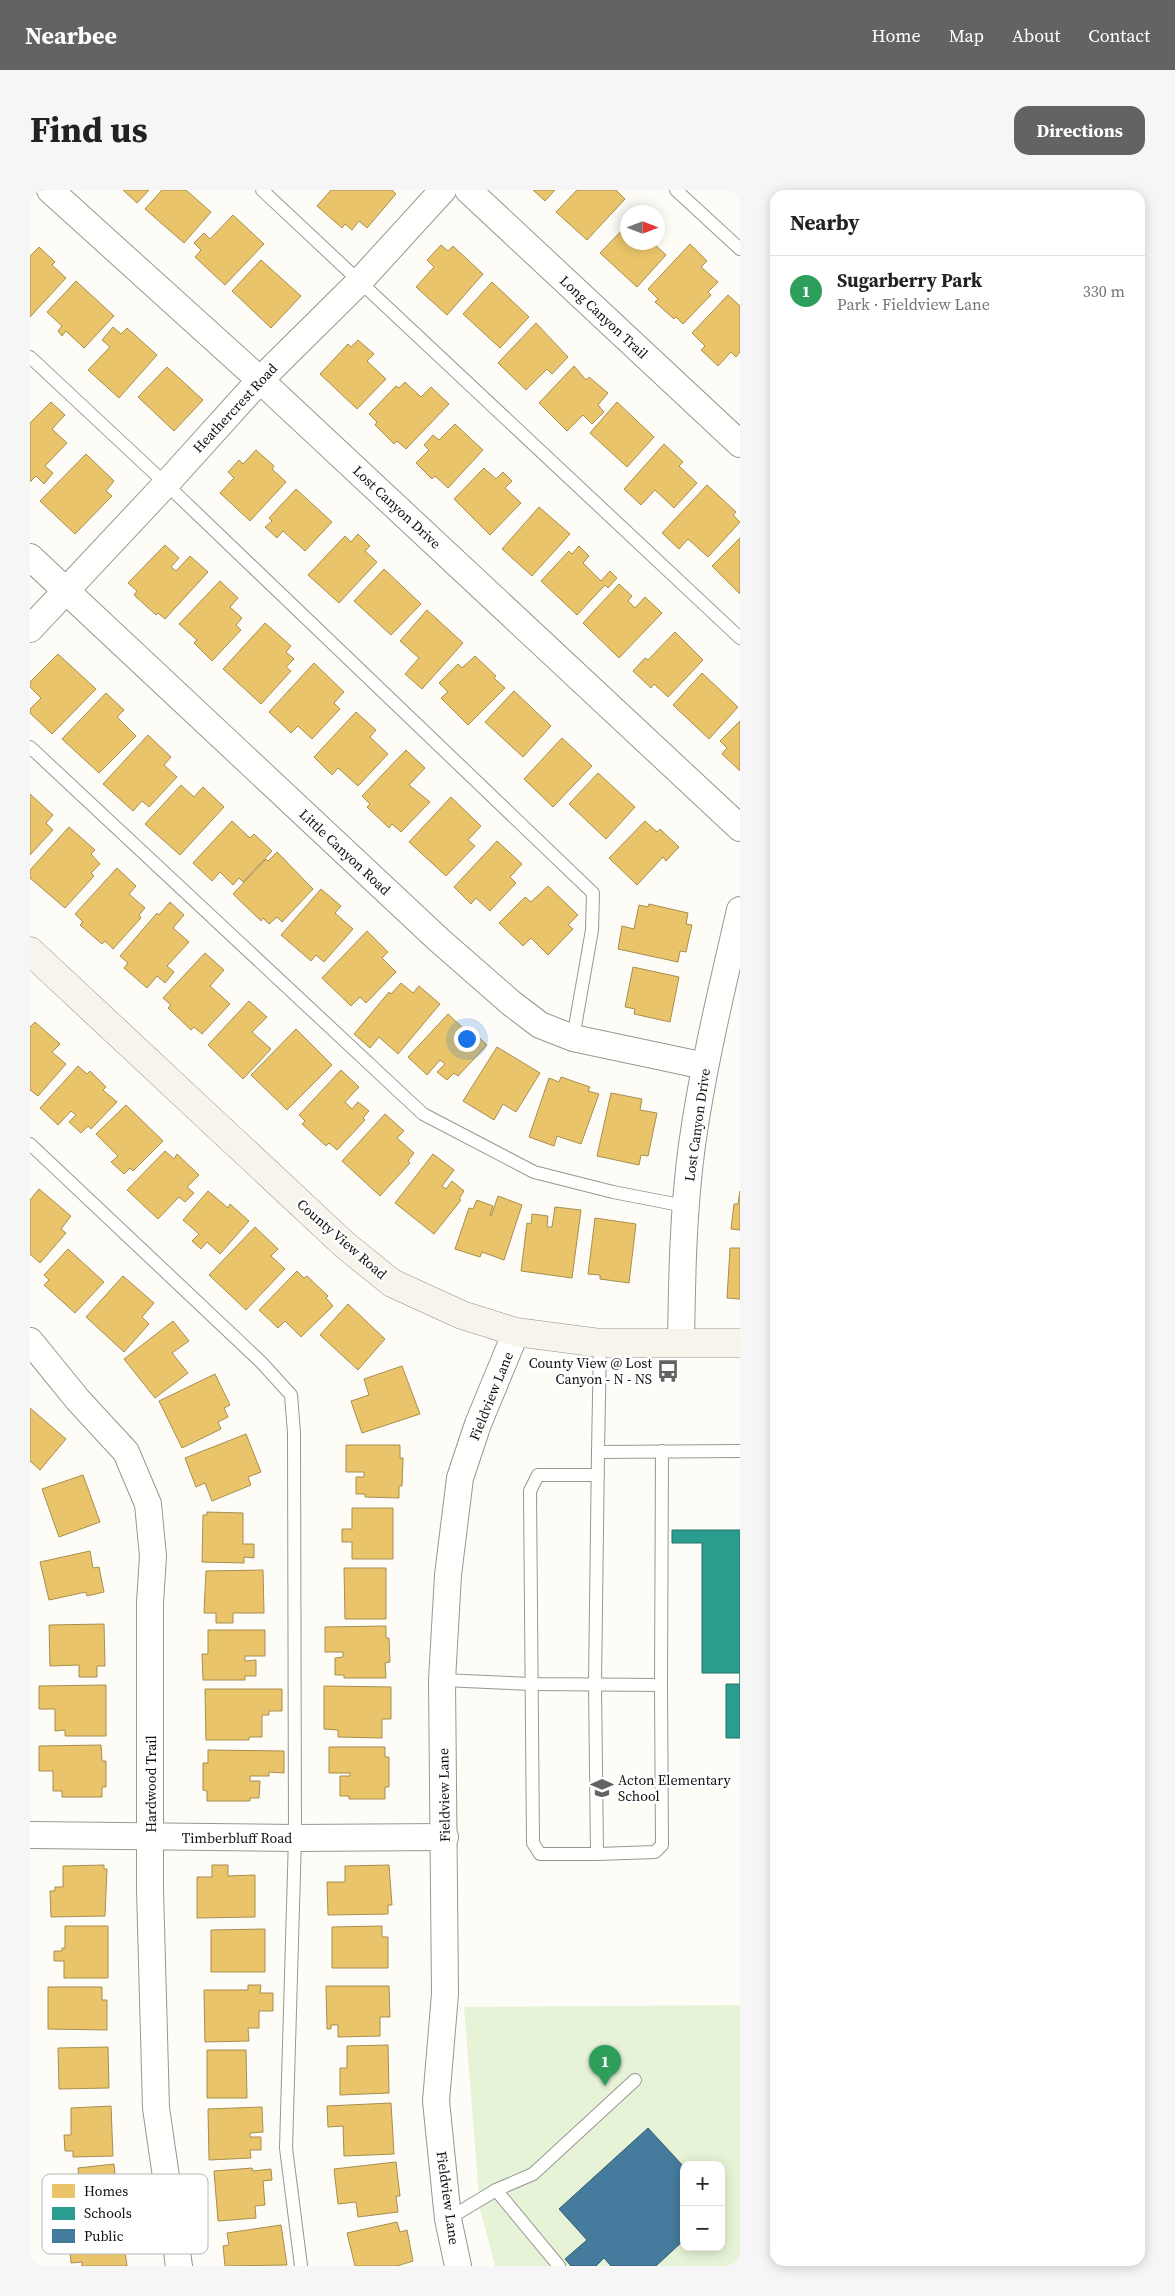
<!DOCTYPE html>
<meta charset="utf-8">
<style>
:root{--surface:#fff;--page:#f6f6f6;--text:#222;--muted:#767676;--line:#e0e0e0;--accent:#646362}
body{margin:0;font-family:"Source Serif 4",serif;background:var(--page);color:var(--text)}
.controls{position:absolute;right:15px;bottom:15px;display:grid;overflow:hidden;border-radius:10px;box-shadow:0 2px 12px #0003}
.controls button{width:45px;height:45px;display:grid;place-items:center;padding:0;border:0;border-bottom:1px solid var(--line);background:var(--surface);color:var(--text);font:25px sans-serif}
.compass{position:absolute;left:590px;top:15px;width:45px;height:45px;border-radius:50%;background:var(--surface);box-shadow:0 2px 12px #0003;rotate:90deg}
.you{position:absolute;left:436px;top:848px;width:18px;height:18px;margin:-12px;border:4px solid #fff;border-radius:50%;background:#1a73e8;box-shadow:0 0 0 8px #1a73e833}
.badge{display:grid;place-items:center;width:32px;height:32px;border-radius:50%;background:var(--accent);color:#fff;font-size:16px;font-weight:700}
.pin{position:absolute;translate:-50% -41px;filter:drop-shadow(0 1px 2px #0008)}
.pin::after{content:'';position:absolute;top:26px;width:18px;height:15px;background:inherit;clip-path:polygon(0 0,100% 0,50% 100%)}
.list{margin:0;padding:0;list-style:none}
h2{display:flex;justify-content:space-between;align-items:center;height:65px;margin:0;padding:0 20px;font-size:21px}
h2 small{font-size:16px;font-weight:400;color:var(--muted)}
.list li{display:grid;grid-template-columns:32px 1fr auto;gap:15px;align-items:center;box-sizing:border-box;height:70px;padding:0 20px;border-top:1px solid var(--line)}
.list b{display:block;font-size:19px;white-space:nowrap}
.list p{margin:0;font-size:16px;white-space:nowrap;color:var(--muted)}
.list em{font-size:16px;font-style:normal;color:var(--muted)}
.map{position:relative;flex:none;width:710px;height:2076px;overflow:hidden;border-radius:15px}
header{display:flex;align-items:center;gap:30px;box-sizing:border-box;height:70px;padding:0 25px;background:var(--accent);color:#fff}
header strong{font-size:24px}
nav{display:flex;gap:28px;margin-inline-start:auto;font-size:18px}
.intro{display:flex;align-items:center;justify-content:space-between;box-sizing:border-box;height:120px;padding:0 30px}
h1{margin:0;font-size:35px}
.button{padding:12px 22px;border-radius:15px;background:var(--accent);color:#fff;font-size:18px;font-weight:700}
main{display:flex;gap:30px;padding:0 30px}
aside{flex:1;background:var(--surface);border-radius:15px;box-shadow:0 2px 12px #0003}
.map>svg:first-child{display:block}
.green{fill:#e7f3d7;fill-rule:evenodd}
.homes{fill:#e9c46a;stroke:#a88e4f}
.schools{fill:#2a9d8f;stroke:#227369}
.public{fill:#457b9d;stroke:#355b73}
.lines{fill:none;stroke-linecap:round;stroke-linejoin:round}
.lane-casing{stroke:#979795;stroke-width:14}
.street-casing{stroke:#979795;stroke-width:28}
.secondary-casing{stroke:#8e8d8b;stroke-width:29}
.lane{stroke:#fffffe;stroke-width:12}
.street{stroke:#fffffe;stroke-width:26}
.secondary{stroke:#f6f4eb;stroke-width:28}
.labels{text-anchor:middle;stroke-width:5;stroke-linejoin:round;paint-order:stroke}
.street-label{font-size:14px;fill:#111;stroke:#fff}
.poi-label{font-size:14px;fill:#111;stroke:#fff;text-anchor:end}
.key{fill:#fff;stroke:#b8b8b8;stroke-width:1}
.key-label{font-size:14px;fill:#111}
</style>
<header>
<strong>Nearbee</strong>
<nav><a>Home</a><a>Map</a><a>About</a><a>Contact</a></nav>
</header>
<div class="intro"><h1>Find us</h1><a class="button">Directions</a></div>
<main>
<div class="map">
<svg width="710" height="2076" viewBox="0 0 710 2076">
<rect width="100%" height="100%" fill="#fdfcf7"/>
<path class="green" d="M710,1815V2076H465L450,2019L434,1817ZM654,1975H691V2057H654Z"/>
<g class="homes">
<polygon points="93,0 119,0 107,13"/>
<polygon points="132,0 156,0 181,22 154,53 115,19"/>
<polygon points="301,0 362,0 366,4 337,38 329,31 322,40 315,34 312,38 287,16"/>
<polygon points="503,0 525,0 515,11"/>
<polygon points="547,0 586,0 595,9 557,50 526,22"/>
<polygon points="203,25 234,54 195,95 165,67 171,60 164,53 174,43 180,49"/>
<polygon points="598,34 598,52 622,52 636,65 607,97 570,63"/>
<polygon points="660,54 677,71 671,77 688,92 678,102 681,105 653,134 646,127 644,129 625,112 628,109 618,99"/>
<polygon points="411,55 418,61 423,56 453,84 417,125 386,97 404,77 397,70"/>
<polygon points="9,57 25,72 22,75 36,88 0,127 0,66"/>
<polygon points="231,70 271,106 241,138 202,101"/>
<polygon points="46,91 84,126 54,158 36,141 32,146 28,141 32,136 17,122"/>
<polygon points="462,92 499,127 470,158 433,124"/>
<polygon points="698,105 710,116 710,162 706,167 701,162 688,176 671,160 675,156 662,143"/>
<polygon points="506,133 538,167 522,184 517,179 496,200 468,173"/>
<polygon points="83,137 91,144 97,138 127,165 89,208 58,180 80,157 72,150"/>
<polygon points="328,150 344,164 337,171 356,189 327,219 290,184 318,154 321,157"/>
<polygon points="544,176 556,190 559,187 578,203 568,215 574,222 562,234 553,225 537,241 509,213"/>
<polygon points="137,177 173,210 144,241 108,207"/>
<polygon points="375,192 391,207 401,197 419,214 376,259 367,251 364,254 345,235 347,232 339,224 366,196 369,198"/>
<polygon points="21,212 35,225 22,239 37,253 15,276 23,283 14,294 6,286 0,292 0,233"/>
<polygon points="587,212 624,247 597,277 560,243"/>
<polygon points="425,234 453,260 418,298 405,286 402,289 386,273 399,260 394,255 403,245 409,250"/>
<polygon points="634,254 653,272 649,276 667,293 644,318 625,300 611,315 594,299"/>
<polygon points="226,260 244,276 242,279 256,292 220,331 190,303 204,288 198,282 209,270 213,274"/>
<polygon points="56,264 84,291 76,301 82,306 45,344 10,311"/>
<polygon points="454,278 466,289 473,282 482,291 475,298 491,313 460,345 424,309"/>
<polygon points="677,295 706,322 703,325 710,332 678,367 658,349 649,359 632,343"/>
<polygon points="266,299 302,332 275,361 253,341 247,348 235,337 242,331 239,328"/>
<polygon points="509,317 540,344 502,386 472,359"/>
<polygon points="328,344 340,356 335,361 347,372 309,413 278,385 315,346 321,352"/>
<polygon points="710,348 710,404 682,376"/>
<polygon points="135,355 149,368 141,377 146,381 160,366 178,382 135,429 128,423 126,425 104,405 107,401 98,393"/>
<polygon points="549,356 559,366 553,373 571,391 580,381 587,388 578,398 575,395 547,425 511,391 539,361 542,364"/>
<polygon points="354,379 391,414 361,445 324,411"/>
<polygon points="190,391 208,408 200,417 212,428 206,435 211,440 182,471 164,453 167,450 149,434"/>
<polygon points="589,394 602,406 598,411 605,418 615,407 632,423 589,468 553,433"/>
<polygon points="397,420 433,453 392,499 375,484 389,468 370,451"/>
<polygon points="235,433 261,456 256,462 264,469 256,477 261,481 231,514 193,479"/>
<polygon points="645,442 673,470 638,507 624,494 621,498 603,481 615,468 618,470"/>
<polygon points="28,464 66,499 22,544 0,523 0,519 11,508 0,497 0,492"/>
<polygon points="445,466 466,486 464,488 475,498 438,535 411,508 418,502 409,493 428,474 432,478"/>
<polygon points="284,473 314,502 304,513 310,519 282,549 268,536 261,543 239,522"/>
<polygon points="672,483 708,517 679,549 643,515"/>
<polygon points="484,501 521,536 493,567 455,532"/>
<polygon points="76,503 94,520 87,527 106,546 69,583 32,549"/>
<polygon points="326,522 346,540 340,547 358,564 328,596 308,578 302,585 284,567"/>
<polygon points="710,531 710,581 692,564 697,558 690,551"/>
<polygon points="118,545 141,567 134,575 147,587 119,617 112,611 103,621 73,594"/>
<polygon points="532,548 562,576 523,617 494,589"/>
<polygon points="376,560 395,578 379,595 400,612 371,642 362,634 359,638 337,617 340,614 332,606"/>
<polygon points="568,583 605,617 576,649 539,614"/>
<polygon points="151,595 164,607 173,597 194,617 150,665 115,634"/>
<polygon points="0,604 23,625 16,633 23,640 0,665"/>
<polygon points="421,607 451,636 438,650 445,656 416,686 379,652"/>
<polygon points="202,631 220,648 224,644 242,661 213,692 209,688 203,695 190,682 182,691 163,673"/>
<polygon points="615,631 627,642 630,639 649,657 636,671 633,667 607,695 579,668"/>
<polygon points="39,637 65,660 61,664 70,674 61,683 64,686 35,718 0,688 0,680"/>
<polygon points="467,651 492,674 480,687 486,693 460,721 446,708 441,714 424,697"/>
<polygon points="247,662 283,699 252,732 247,727 239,734 233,728 231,731 203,704 236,669 238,671"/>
<polygon points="87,678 106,696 99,704 115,718 109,725 111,728 83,759 75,751 72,754 50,735 53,732 45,724"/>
<polygon points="518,696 548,725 538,735 543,739 518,765 501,748 493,756 469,733 495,707 501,712"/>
<polygon points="291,699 311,716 305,723 323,739 294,772 286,765 281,771 251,745"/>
<polygon points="140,712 154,725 143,738 159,752 137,776 144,782 135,793 127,786 117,798 94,778 98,773 90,766 127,723 129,725"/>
<polygon points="619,714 658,723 656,734 662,735 656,762 650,761 648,772 588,759 592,736 604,739 609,715 618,717"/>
<polygon points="337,741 358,762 352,768 366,782 336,813 330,807 321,816 292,788"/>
<polygon points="175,763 194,780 180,796 200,814 172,844 164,837 161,840 138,818 141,815 133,808"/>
<polygon points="603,777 649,787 640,832 604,824 605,819 595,817"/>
<polygon points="371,793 383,803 389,796 410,814 368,864 349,847 340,858 324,844 359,802 361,804"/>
<polygon points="219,811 237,827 222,842 241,859 213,889 178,855"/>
<polygon points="418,824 435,840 438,837 457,855 428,886 424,883 417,890 407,882 415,874 410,870 397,885 378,867"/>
<polygon points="5,832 30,854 22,862 36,874 8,906 0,900 0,837"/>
<polygon points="266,839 302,875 257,920 221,885"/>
<polygon points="467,857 510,883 486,922 473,914 464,930 433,911"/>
<polygon points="48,876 57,884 60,881 76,897 73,900 87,912 61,939 58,936 51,943 39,932 46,925 41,921 28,935 10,918"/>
<polygon points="311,880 329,897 315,912 322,919 328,912 339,921 333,928 335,930 307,960 299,953 296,956 272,934 275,931 269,925"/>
<polygon points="531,887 560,897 558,901 569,904 551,954 527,946 524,956 499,947 519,888 529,892"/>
<polygon points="581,903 612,909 610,920 627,923 618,966 611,965 609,975 567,966"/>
<polygon points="96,915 133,951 103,981 100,978 94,984 81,972 88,966 66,944"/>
<polygon points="355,924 374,941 367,948 384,963 378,971 380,973 350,1006 312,971"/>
<polygon points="135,961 144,969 147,964 169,985 157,997 164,1003 155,1012 149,1007 128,1029 97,1000"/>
<polygon points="403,964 424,980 412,996 416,999 422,991 434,1001 429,1009 431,1010 404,1044 365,1013"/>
<polygon points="9,999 41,1026 31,1039 36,1043 10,1073 0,1064 0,1010"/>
<polygon points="178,1001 198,1018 200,1014 219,1031 190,1064 177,1052 171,1059 162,1051 169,1044 153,1030"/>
<polygon points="710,1001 710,1040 701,1039 704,1014 708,1014"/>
<polygon points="468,1006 492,1015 474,1070 452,1062 450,1067 425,1059 439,1018 443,1019 447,1010 463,1016 460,1025 461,1026"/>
<polygon points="525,1017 551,1020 542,1088 491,1081 497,1033 501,1034 502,1024 518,1026 517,1037 522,1037"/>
<polygon points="565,1028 606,1034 599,1093 570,1089 570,1085 558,1084"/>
<polygon points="225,1037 248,1059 241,1066 255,1079 216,1120 179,1085"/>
<polygon points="700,1058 710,1058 710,1109 697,1108"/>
<polygon points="38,1059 74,1092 45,1123 14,1095 19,1090 14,1085"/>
<polygon points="267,1081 274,1088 277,1086 298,1106 296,1108 303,1116 271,1147 255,1131 248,1138 229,1120"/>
<polygon points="93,1086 124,1113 112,1127 119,1134 94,1162 56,1127"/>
<polygon points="318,1114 355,1149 328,1180 290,1145"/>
<polygon points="143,1131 159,1151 142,1163 158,1183 125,1208 94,1169"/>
<polygon points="372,1176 390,1224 332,1243 321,1211 339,1205 334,1189"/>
<polygon points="185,1184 200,1215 194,1218 198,1227 188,1232 191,1239 152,1258 129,1211"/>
<polygon points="0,1218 36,1249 10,1280 0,1271"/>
<polygon points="216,1244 231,1282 218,1287 221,1295 182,1311 175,1293 166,1297 155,1268"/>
<polygon points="316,1255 370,1255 370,1268 373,1268 372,1296 369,1296 369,1308 335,1307 335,1304 326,1304 326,1287 334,1287 334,1282 316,1282"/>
<polygon points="53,1285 70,1332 29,1347 12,1299"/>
<polygon points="322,1318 363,1318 363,1369 322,1369 322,1352 312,1352 312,1339 322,1339"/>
<polygon points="177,1322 213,1323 213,1354 224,1354 224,1368 214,1367 214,1373 172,1372 173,1325 177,1325"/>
<polygon points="60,1361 63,1378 69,1377 74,1402 57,1406 56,1402 19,1410 10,1372"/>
<polygon points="314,1378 356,1378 356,1429 315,1429"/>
<polygon points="233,1380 234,1423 203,1423 203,1433 186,1433 186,1423 174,1423 176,1381"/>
<polygon points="74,1434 75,1476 67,1476 67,1487 49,1487 49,1475 20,1476 19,1435"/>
<polygon points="356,1436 356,1448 359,1448 360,1472 355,1473 356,1488 314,1488 314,1485 305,1485 305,1468 313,1467 313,1462 295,1462 295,1437"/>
<polygon points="178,1440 235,1440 235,1466 215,1466 215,1471 226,1470 226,1486 215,1486 215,1490 173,1490 172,1464 178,1464"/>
<polygon points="76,1495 76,1546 35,1546 35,1540 25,1541 25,1519 9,1519 9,1496"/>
<polygon points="294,1496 361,1497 361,1529 352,1529 352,1548 308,1547 308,1540 294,1539"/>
<polygon points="175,1499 252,1499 252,1521 239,1521 239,1525 232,1525 232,1547 219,1547 219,1550 176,1550"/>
<polygon points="71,1555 72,1571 76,1571 76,1597 72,1597 72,1607 32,1607 32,1601 23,1601 23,1581 9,1581 9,1556"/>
<polygon points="299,1557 355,1557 355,1567 359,1567 359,1597 355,1597 355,1609 319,1609 319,1606 310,1606 310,1586 320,1586 320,1583 299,1583"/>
<polygon points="178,1560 254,1561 254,1583 239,1582 239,1586 220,1586 220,1591 230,1591 229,1608 220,1608 220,1611 177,1611 177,1601 173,1600 173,1573 178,1573"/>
<polygon points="74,1675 74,1679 77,1679 75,1726 21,1727 20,1701 25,1701 25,1697 33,1697 33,1676"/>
<polygon points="182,1675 198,1675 198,1686 225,1685 225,1727 167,1728 167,1687 182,1687"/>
<polygon points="359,1675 362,1715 358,1715 358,1724 298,1725 297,1692 315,1692 315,1676"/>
<polygon points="35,1736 78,1736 78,1788 34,1788 34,1771 24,1771 24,1761 32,1761 32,1758 35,1758"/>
<polygon points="352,1736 352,1747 358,1747 358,1778 302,1778 302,1737"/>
<polygon points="235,1739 235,1782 181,1782 181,1740"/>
<polygon points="218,1795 231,1795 230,1803 243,1803 243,1821 229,1821 229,1838 218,1838 219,1851 175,1852 174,1800 218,1800"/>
<polygon points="296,1796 359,1796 360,1827 350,1827 350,1846 308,1847 308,1835 301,1835 301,1839 297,1839"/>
<polygon points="18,1797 72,1797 72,1810 77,1810 77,1840 18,1839"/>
<polygon points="358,1855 359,1903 310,1905 310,1878 317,1878 317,1856"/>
<polygon points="78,1857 79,1898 29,1899 28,1858"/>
<polygon points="177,1860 216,1860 217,1908 177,1908"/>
<polygon points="361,1913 364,1964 314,1966 313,1936 298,1937 297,1916"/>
<polygon points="81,1916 83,1966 43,1967 43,1961 35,1961 34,1945 41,1945 41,1918"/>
<polygon points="232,1917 233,1942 220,1943 220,1947 231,1947 231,1960 220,1960 221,1968 179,1970 178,1919"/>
<polygon points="366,1972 370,2006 366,2006 368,2022 328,2027 326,2012 308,2014 304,1979"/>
<polygon points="84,1974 89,2025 52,2028 50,2008 40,2009 39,1997 50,1996 48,1978"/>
<polygon points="222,1978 223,1981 241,1979 242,1990 233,1991 235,2015 225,2016 226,2028 188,2031 184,1981"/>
<polygon points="367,2032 370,2042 377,2040 383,2071 367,2076 325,2076 317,2043"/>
<polygon points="91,2033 97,2076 52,2076 52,2072 41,2073 40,2061 51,2059 48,2038"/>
<polygon points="251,2035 257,2075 195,2076 193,2056 199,2055 197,2043"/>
</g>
<polygon class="schools" points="642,1340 710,1340 710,1548 696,1548 696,1494 710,1494 710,1483 672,1483 672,1353 642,1353"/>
<polygon class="public" points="618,1938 654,1977 654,2050 626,2076 581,2076 574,2068 566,2076 541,2076 535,2069 557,2050 529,2019"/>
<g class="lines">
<defs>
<g id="lane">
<polyline points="232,0 710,448"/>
<polyline points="646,0 710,59"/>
<polyline points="0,167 136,294 563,703 562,740 543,848"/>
<polyline points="0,557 393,924 504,982 583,1002 655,1016"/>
<polyline points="0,954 231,1172 261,1205 264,1243 265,1648 256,1958 271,2076"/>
<polyline points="570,1153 568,1262 710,1261"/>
<polyline points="568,1262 565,1494 567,1664 625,1662 632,1655 631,1495"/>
<polyline points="412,1490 501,1494 631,1495 632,1261"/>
<polyline points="567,1664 510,1664 503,1653 500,1301 508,1285 568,1285"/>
<polyline points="466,2000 529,2076"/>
<polyline points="418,2029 466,2000 503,1984 605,1890"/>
</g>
<g id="street">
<polyline points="20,0 230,190 710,638"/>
<polyline points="438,0 710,254"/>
<polyline points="0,367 409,750 481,813 510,835 543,848 675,876"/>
<polyline points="0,439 136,294 230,190 329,92 413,0"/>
<polyline points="0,1151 48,1210 96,1262 118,1314 123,1366 120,1413 120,1699 126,1918 149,2076"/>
<path d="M651,1153C652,1087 653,1021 662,955C673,876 692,798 710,720"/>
<polyline points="0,1645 265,1648 415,1647"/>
<polyline points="428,2076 418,2029 406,1911 415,1804 412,1490 418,1385 430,1288 448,1234 486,1142"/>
</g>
<polyline id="secondary" points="0,761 316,1056 362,1093 432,1125 486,1142 570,1153 710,1153"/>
</defs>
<use href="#lane" class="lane-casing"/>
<use href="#street" class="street-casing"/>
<use href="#secondary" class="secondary-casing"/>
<use href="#lane" class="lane"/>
<use href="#street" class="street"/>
<use href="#secondary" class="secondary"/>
</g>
<defs>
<symbol id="bus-bare" viewBox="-9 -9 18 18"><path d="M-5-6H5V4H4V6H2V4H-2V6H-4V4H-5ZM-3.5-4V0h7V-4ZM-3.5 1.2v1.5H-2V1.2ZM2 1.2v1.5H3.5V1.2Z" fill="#646362" stroke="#fff" stroke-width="2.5" paint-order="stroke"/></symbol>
<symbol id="school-bare" viewBox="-9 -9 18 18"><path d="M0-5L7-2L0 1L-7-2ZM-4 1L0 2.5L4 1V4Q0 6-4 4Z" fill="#646362" stroke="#fff" stroke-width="2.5" paint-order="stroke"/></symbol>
</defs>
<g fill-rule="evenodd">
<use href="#bus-bare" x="622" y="1165" width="32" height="32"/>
<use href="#school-bare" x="556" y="1582" width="32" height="32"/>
</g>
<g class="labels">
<g class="street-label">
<text transform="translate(574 127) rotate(43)" y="5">Long Canyon Trail</text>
<text transform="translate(205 218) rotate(-47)" y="5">Heathercrest Road</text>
<text transform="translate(367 317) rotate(43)" y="5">Lost Canyon Drive</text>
<text transform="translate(315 662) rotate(43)" y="5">Little Canyon Road</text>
<text transform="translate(667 935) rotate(-82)" y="5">Lost Canyon Drive</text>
<text transform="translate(312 1049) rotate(41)" y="5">County View Road</text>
<text transform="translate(461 1206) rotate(-68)" y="5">Fieldview Lane</text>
<text transform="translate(121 1594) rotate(-90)" y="5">Hardwood Trail</text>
<text transform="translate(414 1605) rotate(-91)" y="5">Fieldview Lane</text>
<text x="207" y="1653">Timberbluff Road</text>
<text transform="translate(418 2008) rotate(82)" y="5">Fieldview Lane</text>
</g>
<g class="poi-label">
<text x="622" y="1178">County View @ Lost<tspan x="622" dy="16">Canyon - N - NS</tspan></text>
<text x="588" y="1595" text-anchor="start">Acton Elementary<tspan x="588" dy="16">School</tspan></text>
</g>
</g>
<rect x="12" y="1984" width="166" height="80" rx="8" class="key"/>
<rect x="22" y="1994" width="23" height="14" fill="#e9c46a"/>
<rect x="22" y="2017" width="23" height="13" fill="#2a9d8f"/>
<rect x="22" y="2039" width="23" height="14" fill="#457b9d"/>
<g class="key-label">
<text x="54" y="2006">Homes</text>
<text x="54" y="2028">Schools</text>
<text x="54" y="2051">Public</text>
</g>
</svg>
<div class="controls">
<button>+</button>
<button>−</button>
</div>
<svg class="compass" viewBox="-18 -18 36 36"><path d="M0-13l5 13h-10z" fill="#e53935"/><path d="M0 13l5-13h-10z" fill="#767676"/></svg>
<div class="you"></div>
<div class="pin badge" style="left:575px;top:1896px;background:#2e9e5b">1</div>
</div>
<aside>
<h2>Nearby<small></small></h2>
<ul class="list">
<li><span class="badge" style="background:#2e9e5b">1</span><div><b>Sugarberry Park</b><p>Park · Fieldview Lane</p></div><em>330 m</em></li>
</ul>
</aside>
</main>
